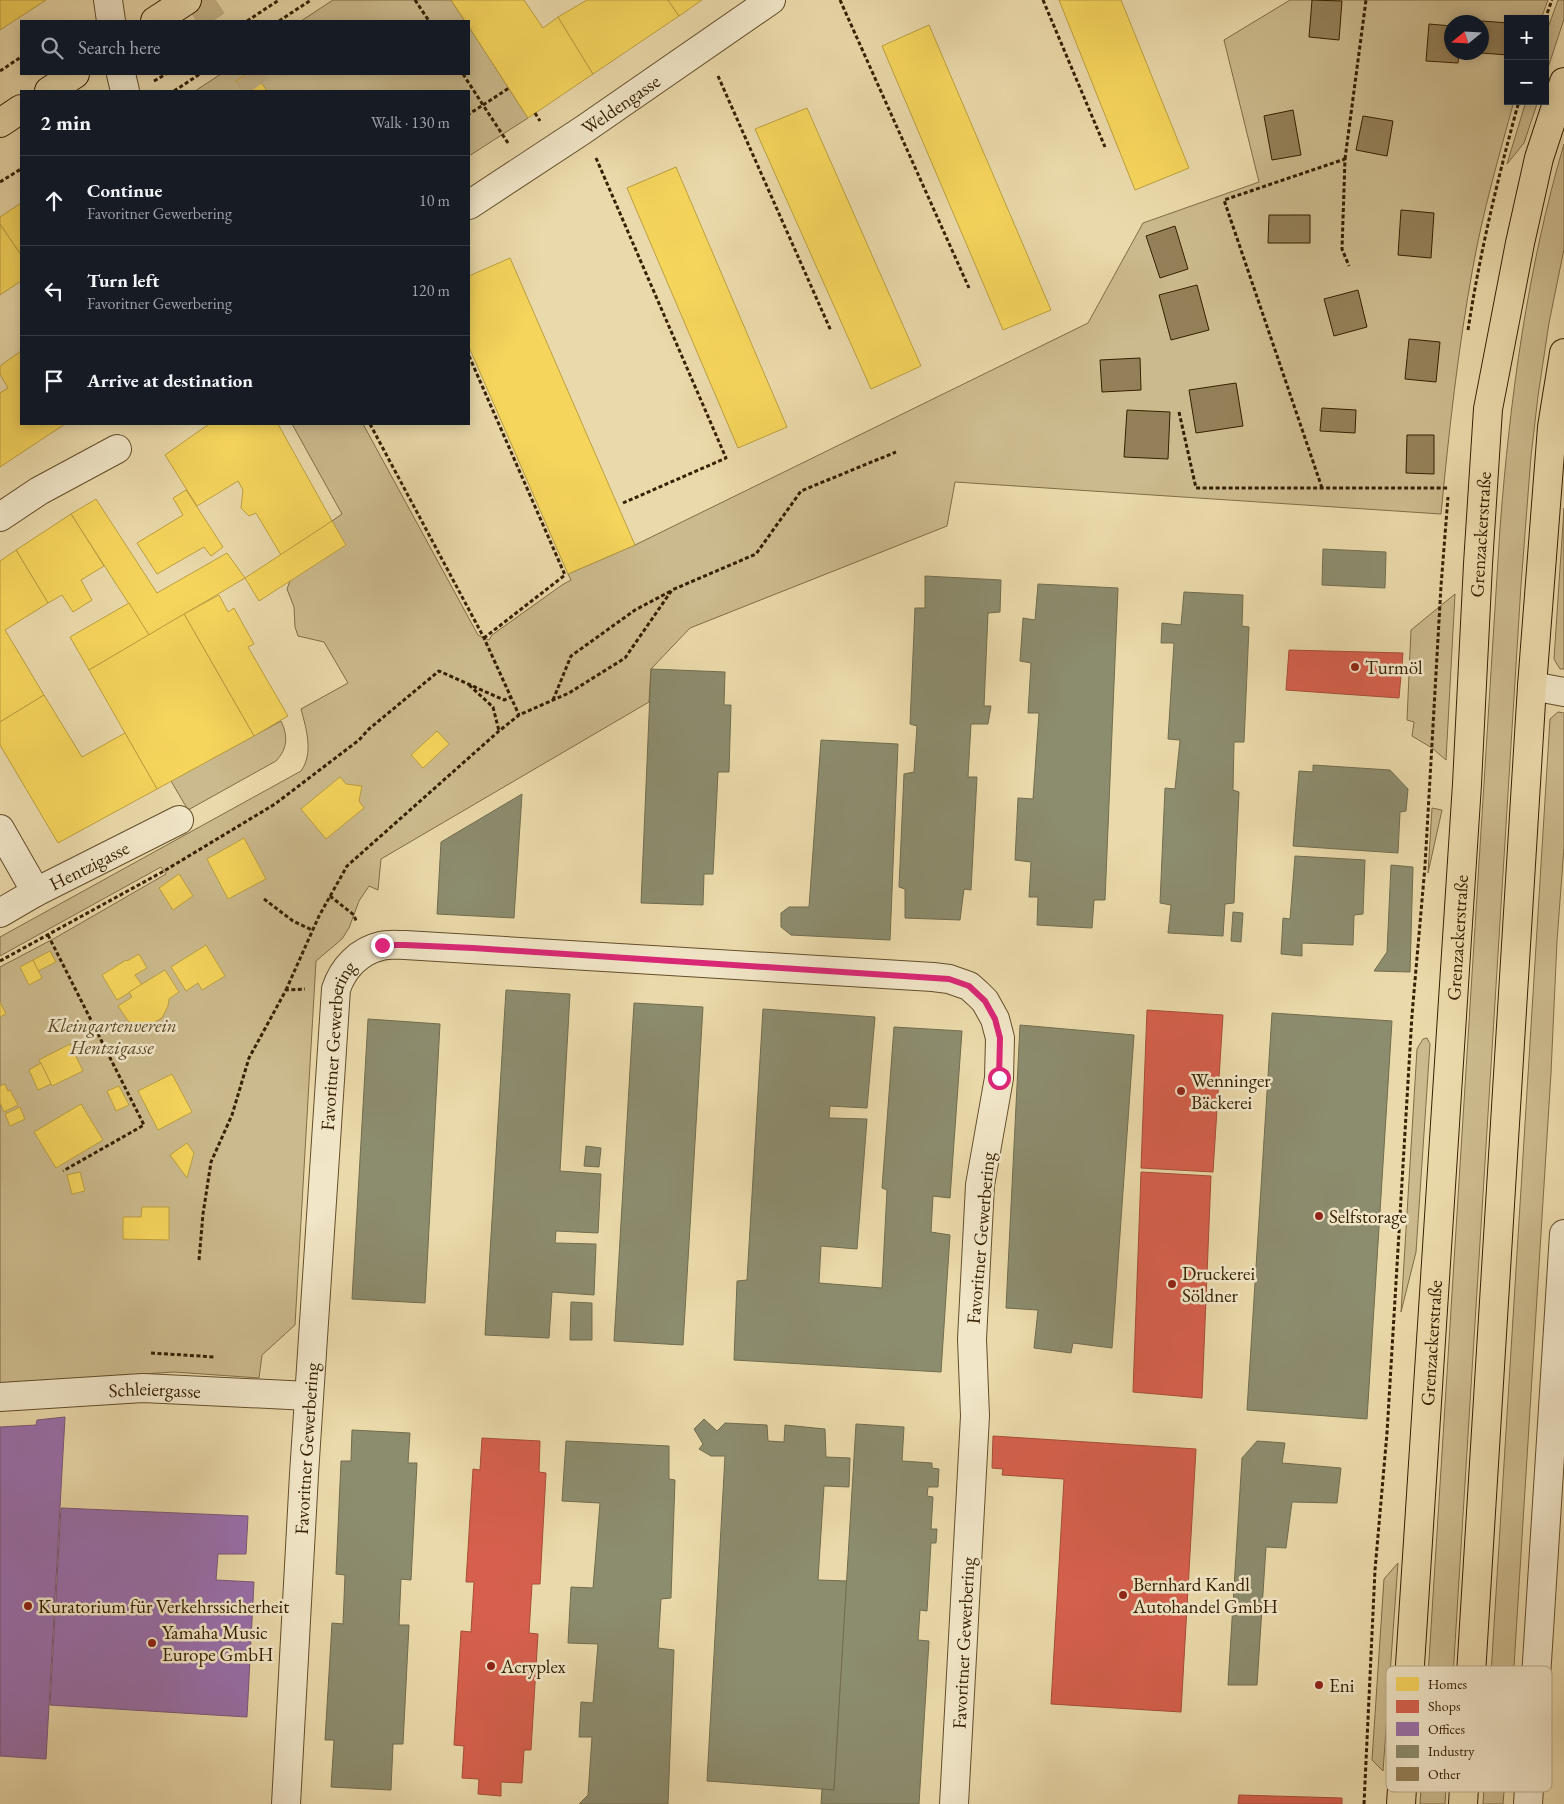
<!DOCTYPE html>
<meta charset="utf-8">
<style>
:root{--surface:#171b24;--page:#20242c;--text:#f1f3f6;--muted:#9ea1a6;--line:#363941}
body{margin:0;font-family:"EB Garamond",serif;background:var(--page);color:var(--text)}
.controls{position:absolute;right:15px;top:15px;display:grid;overflow:hidden;border-radius:0px;box-shadow:0 2px 12px #0003}
.controls button{width:45px;height:45px;display:grid;place-items:center;padding:0;border:0;border-bottom:1px solid var(--line);background:var(--surface);color:var(--text);font:25px sans-serif}
.compass{position:absolute;left:1444px;top:15px;width:45px;height:45px;border-radius:50%;background:var(--surface);box-shadow:0 2px 12px #0003;rotate:252deg}
.stop{position:absolute;width:15px;height:15px;margin:-11px;border:4px solid #db2777;border-radius:50%;background:#fff}
.stop.end{background:#db2777;border-color:#fff;box-shadow:0 1px 5px #0008}
.list{margin:0;padding:0;list-style:none}
h2{display:flex;justify-content:space-between;align-items:center;height:65px;margin:0;padding:0 20px;font-size:21px}
h2 small{font-size:16px;font-weight:400;color:var(--muted)}
.list li{display:grid;grid-template-columns:32px 1fr auto;gap:15px;align-items:center;box-sizing:border-box;height:90px;padding:0 20px;border-top:1px solid var(--line)}
.list b{display:block;font-size:19px;white-space:nowrap}
.list p{margin:0;font-size:16px;white-space:nowrap;color:var(--muted)}
.list em{font-size:16px;font-style:normal;color:var(--muted)}
.icon{flex:none;width:28px;height:28px;fill:none;stroke:currentColor;stroke-width:2;stroke-linecap:round;stroke-linejoin:round}
.map{position:relative;flex:none;width:1564px;height:1804px;overflow:hidden}
.search{position:absolute;background:var(--surface);box-shadow:0 2px 12px #0003;left:20px;top:20px;width:450px;height:55px;display:flex;align-items:center;gap:12px;box-sizing:border-box;padding:0 18px;border-radius:0px;color:var(--muted);font-size:19px}
.panel{position:absolute;background:var(--surface);box-shadow:0 2px 12px #0003;left:20px;top:90px;width:450px;height:335px;border-radius:0px}
.map>svg:first-child{display:block}
.green{fill:#cbba8d;stroke:#806d46;fill-rule:evenodd}
.homes{fill:#f6d55c;stroke:#bc9f40}
.shops{fill:#d6604d;stroke:#a64d36}
.offices{fill:#9970ab;stroke:#7b5878}
.industry{fill:#8c8c6e;stroke:#726c4d}
.building{fill:#948058;stroke:#362000}
.lines{fill:none;stroke-linecap:round;stroke-linejoin:round}
.minor-tunnel{stroke:#c6b488;stroke-width:28;stroke-dasharray:28 14;stroke-linecap:butt}
.minor-casing{stroke:#634e2a;stroke-width:30}
.major-casing{stroke:#362000;stroke-width:30}
.path{stroke:#362000;stroke-width:3;stroke-dasharray:4 2.5;stroke-linecap:butt}
.minor{stroke:#f1e6c8;stroke-width:28}
.major{stroke:#ead9aa;stroke-width:28}
.route{stroke:#db2777;stroke-width:6}
.poi-dot{fill:#8f2418;stroke:#f1e6c8;stroke-width:2}
.labels{text-anchor:middle;stroke-width:5;stroke-linejoin:round;paint-order:stroke}
.street-label{font-size:19px;fill:#362000;stroke:#f1e6c8}
.poi-label{font-size:19px;fill:#362000;stroke:#f1e6c8;text-anchor:start}
.park-label{font-size:19px;font-style:italic;fill:#5b4623;stroke:#f1e6c8}
.key{fill:#f1e6c8;stroke:#b9ab8c;stroke-width:1}
.key-label{font-size:14px;fill:#362000}
</style>
<div class="map">
<svg width="1564" height="1804" viewBox="0 0 1564 1804">
<rect width="100%" height="100%" fill="#ead9aa"/>
<filter id="stains"><feTurbulence type="fractalNoise" baseFrequency=".004" numOctaves="4"/><feColorMatrix values="0 0 0 0 .2 0 0 0 0 .09 0 0 0 0 .02 0 0 0 .5 -.17"/></filter>
<radialGradient id="worn" r=".72"><stop offset=".6" stop-color="#630" stop-opacity="0"/><stop offset="1" stop-color="#630" stop-opacity=".3"/></radialGradient>
<g class="green">
<polygon points="333,0 451,0 465,21 301,21"/>
<path d="M1290,0H1548L1541,19H1508V101H1514C1499,156 1483,211 1473,267C1458,349 1449,431 1441,514L955,482L947,526L690,628L651,669L649,702L381,859L378,890L369,886L359,901L349,928L342,939L316,961L295,1325L262,1355L259,1378L174,1372L0,1383V967L55,938L166,874L161,867L0,956V937L301,771C314,753 306,728 301,709L348,683L324,642L298,636L295,627L294,607L287,589L290,581L332,521L342,514L292,424H363L478,635L489,640L492,635L562,585L571,580L568,574L635,545L1088,323L1143,223L1259,182L1224,40ZM1452,22H1482V52H1452Z"/>
<polygon points="1558,0 1564,0 1564,19 1545,77 1545,36"/>
<polygon points="469,27 528,118 469,156 469,91 195,91 221,74 469,74"/>
<polygon points="1526,101 1538,101 1524,143 1507,164"/>
<path d="M1564,144V249L1549,323L1538,396L1531,456L1521,585L1445,1804H1420L1500,528C1510,399 1527,270 1564,144Z"/>
<polygon points="1564,508 1564,669 1560,669 1554,659"/>
<polygon points="1455,594 1446,760 1432,748 1412,736 1414,722 1407,720 1411,630"/>
<polygon points="1558,712 1564,713 1564,847 1557,941 1551,1073 1514,1666 1503,1804 1483,1804 1550,719"/>
<path d="M281,721C288,736 288,748 276,761L188,810L171,781Z"/>
<polygon points="1432,808 1442,810 1428,873"/>
<polygon points="1427,1038 1430,1044 1416,1252 1401,1312 1417,1049 1423,1039"/>
<polygon points="1398,1563 1383,1771 1372,1760 1384,1579"/>
</g>
<g class="homes">
<polygon points="0,0 46,0 0,30"/>
<polygon points="451,0 524,0 543,28 558,17 593,74 528,118 469,27 469,21 465,21"/>
<polygon points="587,0 668,0 679,16 593,74 558,17"/>
<polygon points="668,0 702,0 679,16"/>
<polygon points="1059,0 1121,0 1189,168 1135,190"/>
<polygon points="929,25 1051,310 1003,330 882,46"/>
<polygon points="247,74 255,74 267,91 243,91 236,81"/>
<polygon points="807,108 921,366 871,389 755,129"/>
<polygon points="676,167 787,427 738,448 627,188"/>
<polygon points="21,203 21,255 0,224 0,217"/>
<polygon points="0,224 21,255 21,281 0,295"/>
<polygon points="510,258 635,545 568,574 469,347 469,276"/>
<polygon points="21,351 21,424 65,424 0,467 0,393 8,388 0,374 0,366"/>
<polygon points="209,424 278,424 332,521 281,555 256,513 249,516 241,508 243,490 238,481 197,506 165,455"/>
<polygon points="186,490 223,547 211,556 204,547 157,574 137,543 183,515 173,498"/>
<polygon points="96,499 157,593 227,553 245,578 149,635 71,514"/>
<polygon points="71,514 104,566 81,580 92,600 73,612 62,595 48,603 16,550"/>
<polygon points="332,521 346,545 259,601 245,578"/>
<polygon points="16,550 48,603 5,630 44,695 0,722 0,561"/>
<polygon points="219,595 228,612 234,608 254,644 248,647 288,716 254,736 184,614"/>
<polygon points="129,603 149,635 89,670 70,637"/>
<polygon points="184,614 254,736 157,789 89,670"/>
<polygon points="44,695 82,757 125,733 157,789 58,843 0,745 0,722"/>
<polygon points="437,731 449,744 423,768 411,755"/>
<polygon points="340,777 346,784 362,786 359,801 364,808 326,839 301,809"/>
<polygon points="244,838 266,879 228,899 207,859"/>
<polygon points="179,874 193,896 173,910 159,888"/>
<polygon points="206,945 225,976 202,990 198,983 186,991 171,967"/>
<polygon points="50,951 56,962 38,971 33,960"/>
<polygon points="139,954 147,968 135,975 142,985 117,1000 102,975 126,960 127,961"/>
<polygon points="33,960 42,978 29,985 20,967"/>
<polygon points="165,970 179,992 169,999 168,1006 162,1018 147,1026 137,1025 128,1021 118,1006 132,997 129,992"/>
<polygon points="0,1002 6,1014 0,1017"/>
<polygon points="70,1044 83,1071 52,1086 39,1060"/>
<polygon points="41,1063 51,1084 38,1090 29,1070"/>
<polygon points="172,1074 192,1112 158,1130 138,1091"/>
<polygon points="5,1084 8,1091 10,1090 18,1105 4,1112 0,1103 0,1086"/>
<polygon points="119,1086 129,1105 116,1111 107,1091"/>
<polygon points="81,1104 103,1140 56,1168 34,1132"/>
<polygon points="20,1107 25,1119 10,1126 5,1114"/>
<polygon points="187,1143 194,1153 187,1178 170,1155"/>
<polygon points="80,1172 85,1191 72,1194 67,1175"/>
<polygon points="142,1207 169,1207 169,1240 123,1239 123,1217 141,1217"/>
</g>
<g class="shops">
<polygon points="1289,650 1403,653 1399,698 1286,690"/>
<polygon points="1147,1010 1223,1015 1213,1172 1141,1168"/>
<polygon points="1141,1172 1211,1176 1202,1398 1133,1392"/>
<polygon points="993,1436 1196,1449 1181,1712 1051,1704 1064,1479 1002,1475 1003,1469 992,1468"/>
<polygon points="482,1438 540,1441 539,1472 546,1473 540,1584 532,1584 529,1633 538,1634 531,1750 524,1750 522,1783 501,1782 501,1796 478,1794 479,1779 462,1778 464,1746 454,1745 461,1631 471,1632 474,1582 466,1582 473,1469 480,1470"/>
<polygon points="1239,1795 1342,1798 1342,1804 1238,1804"/>
</g>
<g class="offices">
<polygon points="65,1417 46,1759 0,1756 0,1427 36,1425 37,1420"/>
<polygon points="61,1508 248,1516 246,1554 218,1554 216,1580 254,1582 247,1717 50,1705"/>
</g>
<g class="industry">
<polygon points="1323,549 1386,552 1385,588 1322,585"/>
<polygon points="925,576 1001,580 1000,612 988,613 984,706 991,706 988,724 971,724 968,777 977,777 971,890 964,889 960,920 905,918 905,889 899,887 904,774 914,772 917,726 910,724 915,608 925,608"/>
<polygon points="1038,584 1118,588 1105,900 1094,900 1092,928 1037,925 1038,897 1029,897 1031,862 1015,860 1018,798 1033,799 1039,713 1028,713 1031,663 1020,661 1023,618 1035,620"/>
<polygon points="1184,592 1243,595 1242,626 1249,627 1244,742 1234,742 1233,790 1239,792 1234,903 1225,904 1223,936 1168,933 1171,905 1160,903 1165,788 1175,789 1180,740 1168,739 1174,643 1161,643 1162,623 1181,625"/>
<polygon points="651,669 725,672 724,705 731,705 729,772 718,772 713,874 704,874 703,905 641,903"/>
<polygon points="821,740 898,744 890,940 791,935 781,927 781,913 789,907 809,907"/>
<polygon points="1313,765 1390,770 1408,789 1406,811 1400,812 1398,853 1293,846 1299,771 1313,772"/>
<polygon points="522,794 514,918 437,914 441,842"/>
<polygon points="1295,856 1365,860 1363,914 1354,915 1353,945 1302,943 1302,956 1281,954 1283,918 1290,919"/>
<polygon points="1391,865 1413,867 1410,972 1374,971 1387,952"/>
<polygon points="1233,912 1243,913 1241,942 1231,941"/>
<polygon points="506,990 570,994 560,1171 601,1174 598,1233 556,1231 555,1243 596,1244 594,1295 552,1292 549,1338 485,1335"/>
<polygon points="634,1003 703,1007 683,1345 614,1341"/>
<polygon points="763,1009 875,1017 867,1108 830,1106 829,1118 867,1119 857,1249 821,1246 819,1283 882,1288 887,1190 882,1188 894,1027 962,1031 950,1198 933,1196 931,1232 950,1235 941,1372 734,1360 737,1281 747,1280"/>
<polygon points="1272,1013 1392,1021 1367,1419 1247,1410"/>
<polygon points="368,1019 440,1024 425,1303 352,1299"/>
<polygon points="1020,1025 1134,1035 1112,1348 1073,1343 1071,1353 1034,1348 1038,1310 1006,1308"/>
<polygon points="586,1146 601,1148 599,1167 584,1166"/>
<polygon points="571,1302 592,1303 592,1340 570,1340"/>
<polygon points="704,1419 717,1431 725,1423 767,1425 768,1441 784,1442 785,1425 825,1429 826,1457 850,1458 849,1487 824,1486 818,1580 847,1581 834,1790 707,1781 725,1456 711,1456 699,1449 703,1444 694,1429"/>
<polygon points="856,1424 904,1427 902,1461 932,1463 932,1468 939,1469 938,1487 928,1487 927,1496 933,1497 931,1529 937,1529 936,1543 931,1543 927,1611 920,1610 918,1640 929,1641 919,1804 821,1804 822,1789 834,1790"/>
<polygon points="352,1430 410,1433 408,1463 417,1463 411,1580 401,1579 399,1625 409,1625 403,1744 393,1744 391,1790 331,1787 334,1740 325,1740 332,1623 343,1624 345,1575 336,1574 341,1461 351,1461"/>
<polygon points="566,1441 669,1446 669,1479 675,1480 671,1598 661,1599 658,1648 674,1650 668,1804 579,1804 588,1795 592,1737 579,1737 581,1702 593,1703 598,1644 568,1643 571,1587 593,1588 600,1503 562,1501"/>
<polygon points="1257,1441 1285,1443 1282,1463 1341,1468 1337,1503 1292,1502 1286,1548 1266,1547 1257,1685 1228,1685 1242,1458"/>
</g>
<g class="building">
<polygon points="1312,0 1342,1 1339,40 1309,37"/>
<polygon points="1482,21 1508,23 1508,55 1481,53"/>
<polygon points="1429,24 1452,26 1452,52 1459,52 1458,63 1426,61"/>
<polygon points="1293,110 1301,155 1272,160 1264,116"/>
<polygon points="1363,116 1393,121 1387,156 1356,150"/>
<polygon points="1401,210 1434,213 1431,258 1398,255"/>
<polygon points="1269,215 1310,215 1310,243 1268,243"/>
<polygon points="1175,226 1188,269 1160,278 1146,236"/>
<polygon points="1197,285 1209,330 1171,340 1159,295"/>
<polygon points="1358,290 1367,327 1334,336 1324,299"/>
<polygon points="1409,339 1440,342 1436,382 1405,379"/>
<polygon points="1140,358 1141,390 1102,392 1100,360"/>
<polygon points="1236,383 1243,426 1196,433 1189,390"/>
<polygon points="1322,408 1356,410 1355,433 1320,431"/>
<polygon points="1127,410 1170,412 1168,459 1124,457"/>
<polygon points="1407,435 1434,435 1434,474 1406,473"/>
</g>
<g class="lines">
<g class="minor-tunnel">
<polyline points="199,0 213,21"/>
<polyline points="248,74 257,87"/>
</g>
<defs>
<g id="minor">
<polyline points="108,0 111,21"/>
<polyline points="121,74 125,91"/>
<path id="s1" d="M469,205L583,130L771,0"/>
<polyline points="0,517 39,491 117,449"/>
<polyline points="1532,686 1564,692"/>
<polyline points="0,829 36,892"/>
<path id="s2" d="M0,913L36,892L179,820"/>
<path id="s3" d="M0,1397L143,1388L309,1396"/>
<path id="s4" d="M286,1804L304,1474L336,989C343,968 359,951 381,946C388,944 397,945 405,945L933,977L949,979L969,986L978,994L985,1001L995,1019L1000,1038L999,1078L980,1185L972,1339L975,1416L954,1804"/>
<polyline points="1528,1804 1564,1234"/>
</g>
<g id="major">
<polyline points="155,21 187,0"/>
<polyline points="49,91 75,74"/>
<polyline points="0,123 21,109"/>
<path id="s5" d="M1401,1804L1467,784L1478,564L1488,409L1520,243L1539,158L1564,82"/>
<polyline points="1463,1804 1532,686 1552,427 1564,353"/>
</g>
</defs>
<use href="#minor" class="minor-casing"/>
<use href="#major" class="major-casing"/>
<g class="path">
<polyline points="415,0 429,21"/>
<polyline points="840,0 969,288"/>
<polyline points="1043,0 1105,147"/>
<polyline points="1545,19 1552,0"/>
<polyline points="247,21 279,0"/>
<polyline points="279,21 311,0"/>
<polyline points="0,71 21,57"/>
<polyline points="463,74 483,105 469,114"/>
<polyline points="718,76 831,331"/>
<polyline points="154,81 166,74"/>
<polyline points="174,91 200,74"/>
<polyline points="535,113 540,121"/>
<polyline points="508,143 483,105 509,88"/>
<polyline points="596,158 726,458 623,503"/>
<polyline points="1345,159 1366,0"/>
<polyline points="0,182 21,169"/>
<path d="M1468,330C1480,252 1498,177 1519,101"/>
<polyline points="469,356 565,575 484,638"/>
<polyline points="1179,412 1196,488 1449,488"/>
<polyline points="370,424 484,638 519,715"/>
<polyline points="1322,488 1224,200 1345,159 1342,249 1349,266"/>
<polyline points="469,685 493,707 499,731"/>
<polyline points="553,700 571,656 635,610 671,591"/>
<polyline points="330,896 354,915 356,921"/>
<polyline points="264,899 293,921 312,930"/>
<polyline points="48,935 144,1125 63,1171"/>
<polyline points="0,961 164,871 275,804 359,740 369,729 439,671 504,700 511,697"/>
<polyline points="286,990 319,916 347,866 499,731 519,715 569,693 625,658 672,590 756,554 801,491 896,452"/>
<polyline points="199,1260 203,1214 211,1162 232,1115 249,1058 286,990 305,989"/>
<polyline points="151,1353 215,1357"/>
<polyline points="1364,1804 1375,1570 1387,1433 1412,1015 1425,866 1441,586 1448,497"/>
</g>
<use href="#minor" class="minor"/>
<use href="#major" class="major"/>
</g>
<g class="lines">
<polyline class="route" points="382,945 405,945 473,948 949,979 969,986 985,1001 995,1019 1000,1038 999,1078"/>
</g>
<g class="poi-dot">
<circle cx="1355" cy="667" r="5"/>
<circle cx="1181" cy="1091" r="5"/>
<circle cx="1319" cy="1216" r="5"/>
<circle cx="1172" cy="1284" r="5"/>
<circle cx="1123" cy="1595" r="5"/>
<circle cx="28" cy="1606" r="5"/>
<circle cx="152" cy="1643" r="5"/>
<circle cx="491" cy="1666" r="5"/>
<circle cx="1319" cy="1685" r="5"/>
</g>
<g class="labels">
<g class="street-label">
<text dy="7" stroke="none"><textPath href="#s1" startOffset="182">Weldengasse</textPath></text>
<text dy="7" stroke="none"><textPath href="#s5" startOffset="1272">Grenzackerstraße</textPath></text>
<text dy="7" stroke="none"><textPath href="#s2" startOffset="101">Hentzigasse</textPath></text>
<text dy="7" stroke="none"><textPath href="#s5" startOffset="868">Grenzackerstraße</textPath></text>
<text dy="7" stroke="none"><textPath href="#s4" startOffset="761">Favoritner Gewerbering</textPath></text>
<text transform="translate(980 1238) rotate(-85)" y="7">Favoritner Gewerbering</text>
<text dy="7" stroke="none"><textPath href="#s5" startOffset="462">Grenzackerstraße</textPath></text>
<text dy="7" stroke="none"><textPath href="#s3" startOffset="155">Schleiergasse</textPath></text>
<text dy="7" stroke="none"><textPath href="#s4" startOffset="356">Favoritner Gewerbering</textPath></text>
<text transform="translate(963 1643) rotate(-87)" y="7">Favoritner Gewerbering</text>
</g>
<g class="poi-label">
<text x="1365" y="674">Turmöl</text>
<text x="1191" y="1087">Wenninger<tspan x="1191" dy="22">Bäckerei</tspan></text>
<text x="1329" y="1223">Selfstorage</text>
<text x="1182" y="1280">Druckerei<tspan x="1182" dy="22">Söldner</tspan></text>
<text x="1133" y="1591">Bernhard Kandl<tspan x="1133" dy="22">Autohandel GmbH</tspan></text>
<text x="38" y="1613">Kuratorium für Verkehrssicherheit</text>
<text x="162" y="1639">Yamaha Music<tspan x="162" dy="22">Europe GmbH</tspan></text>
<text x="501" y="1673">Acryplex</text>
<text x="1329" y="1692">Eni</text>
</g>
<g class="park-label">
<text x="112" y="1032">Kleingartenverein<tspan x="112" dy="22">Hentzigasse</tspan></text>
</g>
</g>
<rect x="1386" y="1666" width="166" height="126" rx="8" class="key"/>
<rect x="1396" y="1677" width="23" height="14" fill="#f6d55c"/>
<rect x="1396" y="1700" width="23" height="13" fill="#d6604d"/>
<rect x="1396" y="1722" width="23" height="14" fill="#9970ab"/>
<rect x="1396" y="1745" width="23" height="13" fill="#8c8c6e"/>
<rect x="1396" y="1767" width="23" height="14" fill="#948058"/>
<g class="key-label">
<text x="1428" y="1689">Homes</text>
<text x="1428" y="1711">Shops</text>
<text x="1428" y="1734">Offices</text>
<text x="1428" y="1756">Industry</text>
<text x="1428" y="1779">Other</text>
</g>
<rect width="100%" height="100%" filter="url(#stains)"/>
<rect width="100%" height="100%" fill="url(#worn)"/>
</svg>
<div class="controls">
<button>+</button>
<button>−</button>
</div>
<svg class="compass" viewBox="-18 -18 36 36"><path d="M0-13l5 13h-10z" fill="#e53935"/><path d="M0 13l5-13h-10z" fill="#9ea1a6"/></svg>
<div class="stop" style="left:999px;top:1078px"></div>
<div class="stop end" style="left:382px;top:945px"></div>
<div class="search"><svg class="icon" aria-label="search" viewBox="0 0 24 24"><circle cx="10" cy="10" r="6"/><path d="M15 15l6 6"/></svg>Search here</div>
<section class="panel">
<h2>2 min<small>Walk · 130 m</small></h2>
<ul class="list">
<li><svg class="icon" aria-label="ahead" viewBox="0 0 24 24"><path d="M12 20V5M6 11l6-6 6 6"/></svg><div><b>Continue</b><p>Favoritner Gewerbering</p></div><em>10 m</em></li>
<li><svg class="icon" aria-label="left" viewBox="0 0 24 24"><path d="M17 20v-9H6M10 6l-5 5 5 5"/></svg><div><b>Turn left</b><p>Favoritner Gewerbering</p></div><em>120 m</em></li>
<li><svg class="icon" aria-label="arrive" viewBox="0 0 24 24"><path d="M6 21V4h12l-3 4 3 4H6"/></svg><div><b>Arrive at destination</b></div></li>
</ul>
</section>
</div>
